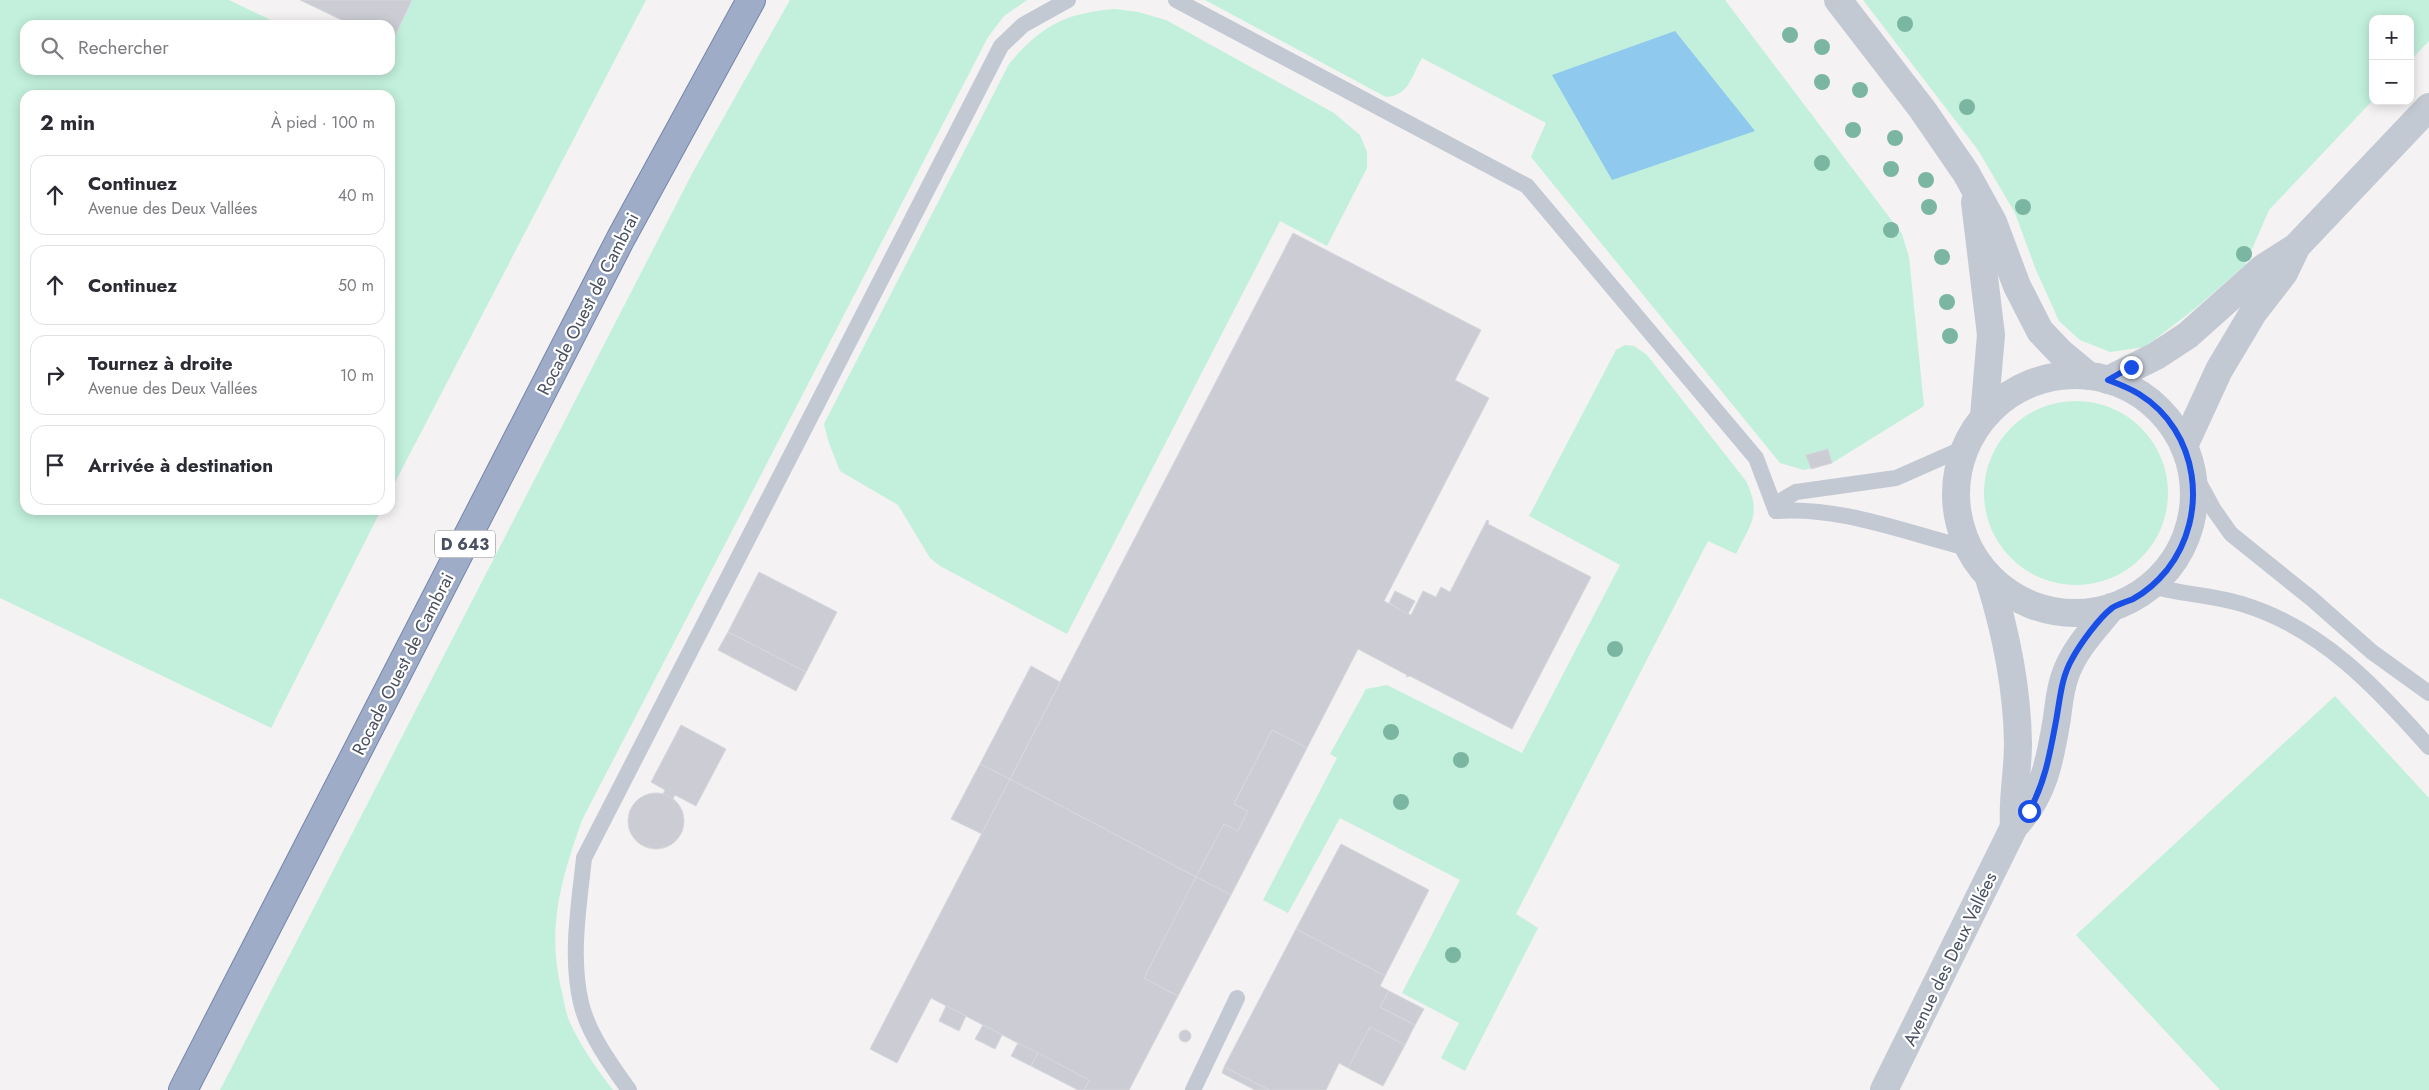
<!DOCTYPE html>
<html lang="fr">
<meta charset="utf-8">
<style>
:root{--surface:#fff;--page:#f2f2f3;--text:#2b2b33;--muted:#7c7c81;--line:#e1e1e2}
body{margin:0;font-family:Jost,sans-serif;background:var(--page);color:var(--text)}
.controls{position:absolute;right:15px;top:15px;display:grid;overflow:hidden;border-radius:10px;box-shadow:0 2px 12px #0003}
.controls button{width:45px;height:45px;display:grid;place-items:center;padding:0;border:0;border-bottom:1px solid var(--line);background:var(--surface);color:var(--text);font:25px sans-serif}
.stop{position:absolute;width:15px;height:15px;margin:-11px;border:4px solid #1a4fe6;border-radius:50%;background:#fff}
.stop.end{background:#1a4fe6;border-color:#fff;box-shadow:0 1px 5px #0008}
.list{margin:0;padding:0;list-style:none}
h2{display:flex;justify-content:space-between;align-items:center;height:65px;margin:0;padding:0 20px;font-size:21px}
h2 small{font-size:16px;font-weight:400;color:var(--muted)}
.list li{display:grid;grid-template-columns:32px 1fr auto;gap:15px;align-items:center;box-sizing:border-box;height:80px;margin:0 10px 10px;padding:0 10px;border:1px solid var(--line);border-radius:15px}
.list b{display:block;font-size:19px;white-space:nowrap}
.list p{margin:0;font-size:16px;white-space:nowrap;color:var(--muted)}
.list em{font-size:16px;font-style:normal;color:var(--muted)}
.icon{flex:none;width:28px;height:28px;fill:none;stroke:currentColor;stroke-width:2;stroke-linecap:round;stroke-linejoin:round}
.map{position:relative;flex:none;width:2429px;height:1090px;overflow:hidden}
.search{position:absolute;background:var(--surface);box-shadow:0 2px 12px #0003;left:20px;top:20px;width:375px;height:55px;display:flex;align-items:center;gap:12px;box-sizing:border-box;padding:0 18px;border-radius:15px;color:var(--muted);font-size:19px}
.panel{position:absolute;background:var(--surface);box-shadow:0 2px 12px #0003;left:20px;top:90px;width:375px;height:425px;border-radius:15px}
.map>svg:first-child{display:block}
.green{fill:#c2f0dc}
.water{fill:#8fc9ed}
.building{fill:#cccdd4;stroke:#d6d7dd}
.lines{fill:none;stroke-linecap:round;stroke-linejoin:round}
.trunk-casing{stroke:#7586ac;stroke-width:30}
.service{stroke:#c3c9d3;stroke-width:16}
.minor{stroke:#c3c9d3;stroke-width:28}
.trunk{stroke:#9eacc8;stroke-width:28}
.tree{fill:#7bb6a2}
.route{stroke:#1a4fe6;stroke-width:6}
.labels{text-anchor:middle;stroke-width:4.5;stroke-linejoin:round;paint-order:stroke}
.shield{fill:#fff;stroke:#808590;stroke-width:1}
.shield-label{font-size:16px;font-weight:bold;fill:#495160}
.street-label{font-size:18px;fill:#495160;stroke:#fff}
</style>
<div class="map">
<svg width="2429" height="1090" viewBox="0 0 2429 1090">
<rect width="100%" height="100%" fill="#f4f2f2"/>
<g class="green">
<polygon points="0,0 229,0 281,25 25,25 25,70 378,72 390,70 390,46 412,0 646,0 390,492 390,95 25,95 25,510 381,510 271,728 0,598"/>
<path d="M790,0H1027L1004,16L988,37L582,820C561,880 546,929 562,992C564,1001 565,1010 568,1018C579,1044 596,1068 613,1090H220L694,170Z"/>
<path d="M1205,0H1725L1902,234L1909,257L1924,406L1832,463L1804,470L1780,463L1531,157L1546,123L1422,58C1412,75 1409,96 1386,97Z"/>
<polygon points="1863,0 2429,0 2429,41 2410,61 2410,19 2373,19 2373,100 2269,210 2245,265 2197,307 2145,347 2110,352 2080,340 2059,321 2036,270 2015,213 1978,150"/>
<path d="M1115,9L1138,12L1166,20L1334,113L1360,135L1367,152V168L1327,246L1280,221L1067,634L940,566L930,558L898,505L840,471L829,443L824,424L1009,64C1041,26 1065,13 1115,9Z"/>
<path d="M1625,345L1634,346L1647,355L1746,481C1762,514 1751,523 1736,554L1708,541L1516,914L1538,928L1465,1071L1441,1058L1459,1023L1402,993L1460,880L1340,818L1288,913L1263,900L1337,758L1330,754L1366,689L1387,685L1522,753L1620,565L1529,516L1616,350Z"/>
<circle cx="2076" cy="493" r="92"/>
<polygon points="2335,696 2429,798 2429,1090 2220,1090 2076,935"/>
</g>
<polygon class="water" points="1675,31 1755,131 1612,180 1552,75"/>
<g class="building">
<polygon points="300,0 412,0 391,44 390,25 352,25"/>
<polygon points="1293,233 1481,330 1455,380 1489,398 1384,601 1411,615 1423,591 1436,597 1441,587 1450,592 1487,520 1489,521 1488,524 1591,577 1512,729 1410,676 1406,677 1407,675 1358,649 1307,748 1272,730 1234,804 1248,811 1238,831 1224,824 1196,877 1010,779"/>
<polygon points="1828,449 1832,463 1811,469 1806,455"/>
<polygon points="759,572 837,612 806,672 728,632"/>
<polygon points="1395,591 1415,601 1408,614 1389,603"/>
<polygon points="728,632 806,672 796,691 718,650"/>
<polygon points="1031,666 1060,682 1010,779 980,764"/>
<polygon points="681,725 726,749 696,806 675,795 673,799 663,794 665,790 651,782"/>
<polygon points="1272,730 1307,748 1231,895 1196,877 1224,824 1238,831 1248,811 1234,804"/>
<polygon points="980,764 1010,779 982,834 951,819"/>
<polygon points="1010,779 1196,877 1144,978 1178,996 1129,1090 1084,1090 1089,1080 931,998 897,1063 870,1049"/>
<circle cx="656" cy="821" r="28"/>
<polygon points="1341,844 1429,890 1385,976 1296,929"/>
<polygon points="1196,877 1231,895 1178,996 1144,978"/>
<polygon points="1296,929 1385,976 1380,986 1389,991 1380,1007 1415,1025 1405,1045 1370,1027 1348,1068 1339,1063 1326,1090 1269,1090 1224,1067"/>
<polygon points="1389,991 1424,1009 1415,1025 1380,1007"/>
<polygon points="946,1006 966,1016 959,1031 939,1021"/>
<polygon points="983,1025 1002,1035 995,1049 975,1039"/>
<polygon points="1370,1027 1405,1045 1383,1086 1348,1068"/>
<circle cx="1185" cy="1036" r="6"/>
<polygon points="1018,1043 1038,1053 1031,1066 1011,1056"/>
<polygon points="1038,1053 1089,1080 1084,1090 1078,1090 1031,1066"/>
<polygon points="1224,1067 1269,1090 1255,1090 1222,1073"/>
</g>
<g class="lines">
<defs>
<polyline id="trunk" points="183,1090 621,238 751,0"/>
</defs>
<use href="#trunk" class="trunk-casing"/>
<g class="service">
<polyline points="1176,0 1527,186 1756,458 1776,511"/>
<polyline points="2191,468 2214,510 2231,534 2312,599 2372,652 2429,693"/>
<polyline points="1776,511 1784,499 1796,492 1896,478 1964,448"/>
<path d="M1776,511C1841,506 1906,533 1968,548"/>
<path d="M2152,586C2183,595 2215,595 2245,605C2322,629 2377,688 2429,747"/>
<path d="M629,1090C611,1065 588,1033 581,1003C570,956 579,906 584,858L1001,46L1023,25L1068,0"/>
<polyline points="1193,1090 1237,998"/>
</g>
<g class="minor">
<polyline points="1838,0 1922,109 1966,173 1993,222 2017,286 2040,331 2060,352 2089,376"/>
<polyline points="1975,202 1991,335 1984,416"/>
<circle cx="2075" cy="494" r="119"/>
<polyline points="2108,380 2156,356 2188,335 2263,268 2296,247 2429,107"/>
<polyline points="2184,446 2219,370 2253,313 2284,273 2295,250"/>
<path d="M1989,578C2006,632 2017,686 2018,743C2018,772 2012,799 2014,827"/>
<path d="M1884,1090L2014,827C2044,795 2050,761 2057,718C2059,703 2060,688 2066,673C2075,648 2095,628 2112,607"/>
</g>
<use href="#trunk" class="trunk"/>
</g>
<g class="tree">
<circle cx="1905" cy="24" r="8"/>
<circle cx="1790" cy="35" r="8"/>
<circle cx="1822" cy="47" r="8"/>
<circle cx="1822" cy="82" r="8"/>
<circle cx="1860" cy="90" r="8"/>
<circle cx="1967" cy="107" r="8"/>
<circle cx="1853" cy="130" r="8"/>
<circle cx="1895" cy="138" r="8"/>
<circle cx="1822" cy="163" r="8"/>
<circle cx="1891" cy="169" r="8"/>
<circle cx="1926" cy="180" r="8"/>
<circle cx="1929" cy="207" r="8"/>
<circle cx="2023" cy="207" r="8"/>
<circle cx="1891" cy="230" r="8"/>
<circle cx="2244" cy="254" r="8"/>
<circle cx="1942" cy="257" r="8"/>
<circle cx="1947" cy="302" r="8"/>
<circle cx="1950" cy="336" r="8"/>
<circle cx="1615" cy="649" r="8"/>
<circle cx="1391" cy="732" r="8"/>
<circle cx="1461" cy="760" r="8"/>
<circle cx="1401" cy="802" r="8"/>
<circle cx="1453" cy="955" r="8"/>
</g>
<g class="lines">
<path class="route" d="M2029,811C2045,783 2050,753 2056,721C2060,700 2061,678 2072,659C2080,644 2099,618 2112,608C2118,604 2126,602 2133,599C2146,592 2158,581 2167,570C2210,515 2199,431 2139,394C2129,388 2119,384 2108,380L2131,367"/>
</g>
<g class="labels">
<rect class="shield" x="435" y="530.5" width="60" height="27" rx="4"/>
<g class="shield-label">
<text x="465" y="550">D 643</text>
</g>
<g class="street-label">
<text transform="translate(588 304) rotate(-63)" y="6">Rocade Ouest de Cambrai</text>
<text transform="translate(403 664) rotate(-63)" y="6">Rocade Ouest de Cambrai</text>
<text transform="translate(1950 959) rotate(-64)" y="6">Avenue des Deux Vallées</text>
</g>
</g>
</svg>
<div class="controls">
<button>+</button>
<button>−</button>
</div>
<div class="stop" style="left:2029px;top:811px"></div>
<div class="stop end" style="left:2131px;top:367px"></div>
<div class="search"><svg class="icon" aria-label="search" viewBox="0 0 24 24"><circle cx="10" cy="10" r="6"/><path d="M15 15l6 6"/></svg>Rechercher</div>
<section class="panel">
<h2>2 min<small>À pied · 100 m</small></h2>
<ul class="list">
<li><svg class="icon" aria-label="ahead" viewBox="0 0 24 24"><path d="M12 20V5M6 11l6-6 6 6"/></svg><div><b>Continuez</b><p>Avenue des Deux Vallées</p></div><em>40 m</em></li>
<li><svg class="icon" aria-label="ahead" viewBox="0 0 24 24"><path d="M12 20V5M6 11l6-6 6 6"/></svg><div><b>Continuez</b></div><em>50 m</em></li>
<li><svg class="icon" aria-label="right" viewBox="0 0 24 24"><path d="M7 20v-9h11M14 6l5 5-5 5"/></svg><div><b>Tournez à droite</b><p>Avenue des Deux Vallées</p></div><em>10 m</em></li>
<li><svg class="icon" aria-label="arrive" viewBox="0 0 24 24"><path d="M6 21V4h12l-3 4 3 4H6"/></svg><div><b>Arrivée à destination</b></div></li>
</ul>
</section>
</div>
